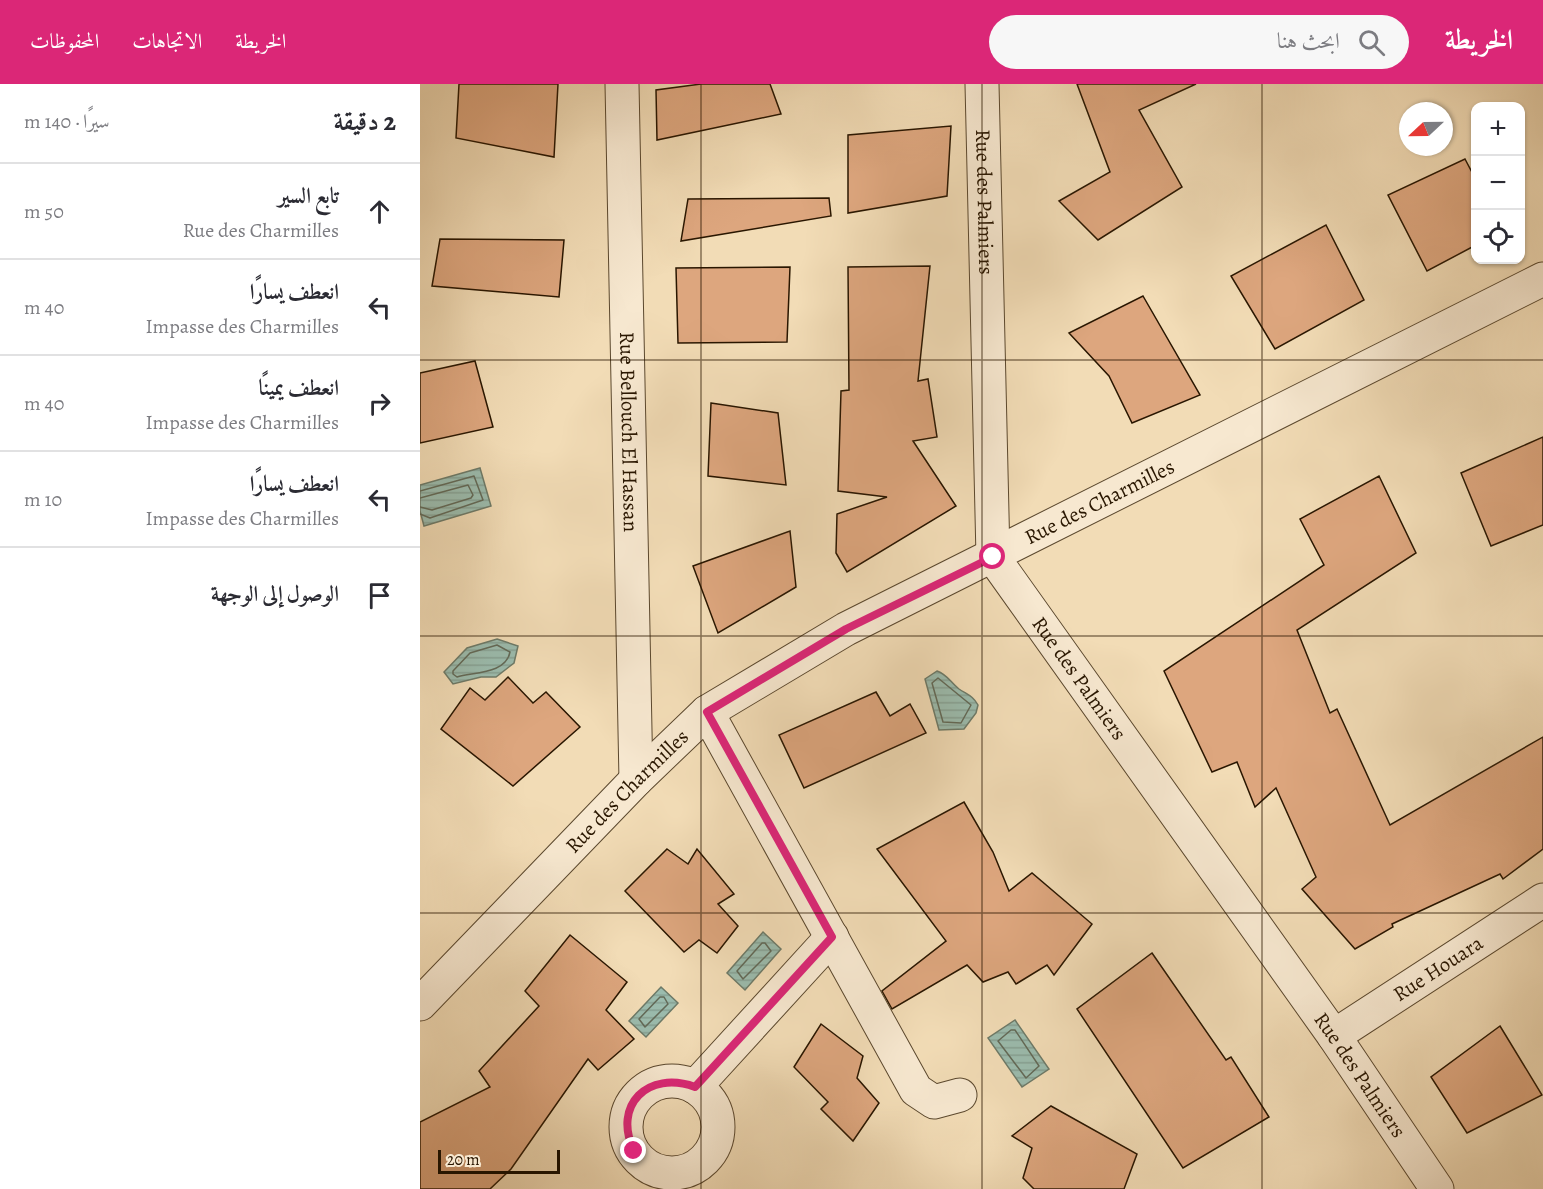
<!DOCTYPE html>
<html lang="ar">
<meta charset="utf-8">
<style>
:root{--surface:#fff;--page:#f7f7f7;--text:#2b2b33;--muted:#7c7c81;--line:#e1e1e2;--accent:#db2777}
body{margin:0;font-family:Alegreya,Amiri,serif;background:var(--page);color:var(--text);direction:rtl}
.controls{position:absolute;right:18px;top:18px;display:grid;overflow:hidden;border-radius:12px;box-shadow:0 2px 4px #0004}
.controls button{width:54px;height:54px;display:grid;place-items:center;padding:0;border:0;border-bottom:2px solid var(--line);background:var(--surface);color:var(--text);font:30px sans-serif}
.compass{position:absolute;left:979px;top:18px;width:54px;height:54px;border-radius:50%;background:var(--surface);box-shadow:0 2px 4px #0004;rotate:248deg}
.scale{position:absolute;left:18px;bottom:15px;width:122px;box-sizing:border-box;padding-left:6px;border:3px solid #291600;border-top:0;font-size:16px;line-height:21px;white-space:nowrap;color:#291600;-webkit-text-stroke:4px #f7e8d0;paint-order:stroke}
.stop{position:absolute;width:18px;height:18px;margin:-14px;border:4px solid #db2777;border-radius:50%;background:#fff}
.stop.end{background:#db2777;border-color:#fff;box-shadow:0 2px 6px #0008}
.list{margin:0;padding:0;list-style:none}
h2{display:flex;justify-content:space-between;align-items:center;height:78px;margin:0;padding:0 24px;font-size:26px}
h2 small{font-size:20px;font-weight:400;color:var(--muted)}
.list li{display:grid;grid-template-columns:39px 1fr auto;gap:18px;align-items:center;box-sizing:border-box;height:96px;padding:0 24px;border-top:2px solid var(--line)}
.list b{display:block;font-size:22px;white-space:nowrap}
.list p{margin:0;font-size:20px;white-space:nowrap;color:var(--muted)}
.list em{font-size:20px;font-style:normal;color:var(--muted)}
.icon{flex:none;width:33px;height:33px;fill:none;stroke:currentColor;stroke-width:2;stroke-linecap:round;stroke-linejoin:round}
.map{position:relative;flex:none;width:1123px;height:1105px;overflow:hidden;direction:ltr}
header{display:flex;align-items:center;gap:36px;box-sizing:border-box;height:84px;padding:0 30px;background:var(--accent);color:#fff}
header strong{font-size:28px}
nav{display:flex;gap:33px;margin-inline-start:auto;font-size:21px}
.search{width:420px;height:54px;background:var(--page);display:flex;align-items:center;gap:15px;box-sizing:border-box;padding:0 21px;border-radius:33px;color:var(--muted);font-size:22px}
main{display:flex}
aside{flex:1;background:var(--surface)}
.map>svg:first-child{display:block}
.water{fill:url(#water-rules);stroke:#6d7a68;stroke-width:1.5}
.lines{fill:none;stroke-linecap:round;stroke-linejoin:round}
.shore{stroke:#626957;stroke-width:1.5}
.building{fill:#dda67e;stroke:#291600;stroke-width:1.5}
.minor-casing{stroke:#5b482e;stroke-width:35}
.minor{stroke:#f7e8d0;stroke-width:33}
.route{stroke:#db2777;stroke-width:8}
.grid{fill:none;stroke:#291600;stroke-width:1.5;stroke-opacity:0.55}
.labels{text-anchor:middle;stroke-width:4.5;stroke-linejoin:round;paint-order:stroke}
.street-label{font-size:21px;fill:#291600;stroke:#f7e8d0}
</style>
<header>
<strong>الخريطة</strong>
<div class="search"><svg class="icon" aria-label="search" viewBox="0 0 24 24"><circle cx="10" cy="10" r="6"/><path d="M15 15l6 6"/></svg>ابحث هنا</div>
<nav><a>الخريطة</a><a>الاتجاهات</a><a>المحفوظات</a></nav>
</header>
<main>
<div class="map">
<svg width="1123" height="1105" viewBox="0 0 1123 1105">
<defs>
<pattern id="water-rules" width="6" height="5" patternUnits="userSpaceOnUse" patternTransform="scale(1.5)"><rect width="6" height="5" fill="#9bbcae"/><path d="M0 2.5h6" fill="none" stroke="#86a194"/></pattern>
</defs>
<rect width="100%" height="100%" fill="#f2dcb6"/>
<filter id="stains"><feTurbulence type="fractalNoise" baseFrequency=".00333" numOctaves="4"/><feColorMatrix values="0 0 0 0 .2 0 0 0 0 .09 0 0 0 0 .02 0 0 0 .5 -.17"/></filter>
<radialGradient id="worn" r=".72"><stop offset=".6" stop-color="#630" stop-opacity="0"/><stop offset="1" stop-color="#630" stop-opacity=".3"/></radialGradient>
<g class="water">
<polygon points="60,384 71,422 4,442 0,427 0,401"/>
<polygon points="77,555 98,562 94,579 76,593 61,593 33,600 24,588 47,564"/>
<path d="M517,587C528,591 530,598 539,605C548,611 553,612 558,621L556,629L544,645L519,646L505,595Z"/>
<polygon points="343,848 361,865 325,906 307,889"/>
<polygon points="241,903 258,919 226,953 209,937"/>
<polygon points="595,936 629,985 602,1003 568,954"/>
</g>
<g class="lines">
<g class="shore">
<polyline points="0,407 54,392 63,416 10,434 0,430"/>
<polyline points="0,414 48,401 53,411 51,414 12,426 0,423"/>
<path d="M77,561L90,568C86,590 54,588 37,593L33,590V587L50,569Z"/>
<polygon points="518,594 551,621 541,639 523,638 512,599"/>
<polygon points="342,859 345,859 351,867 323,895 317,887"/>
<polygon points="240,913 244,913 248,920 225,943 219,935"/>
<polygon points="591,946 595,946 619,982 606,994 578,957"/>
</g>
</g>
<g class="building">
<polygon points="39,0 138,0 134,73 36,54"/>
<polygon points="281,0 350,0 361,30 237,56 236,6"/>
<polygon points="657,0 776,0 719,26 762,103 678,156 639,117 690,88"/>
<polygon points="531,42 527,112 428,129 428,51"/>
<polygon points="1045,75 1056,96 1056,161 1007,187 968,111"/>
<polygon points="409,114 411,132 261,157 268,115"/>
<polygon points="906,141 944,216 855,265 811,192"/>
<polygon points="20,155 144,156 139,213 12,202"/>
<polygon points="510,182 498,297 508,295 517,353 493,357 536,422 427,488 416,469 417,430 467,413 418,407 421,307 429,306 428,183"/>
<polygon points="370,183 367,258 258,259 256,184"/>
<polygon points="723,212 780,311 712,339 689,292 649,249"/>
<polygon points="55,277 73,343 0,359 0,289"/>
<polygon points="291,319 358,329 366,401 288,392"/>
<polygon points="1123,353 1123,441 1071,462 1041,389"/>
<polygon points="959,392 996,469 877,546 910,629 917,625 970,741 1123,653 1123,765 1083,795 1080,790 972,840 973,843 935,865 882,805 896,793 856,704 835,723 817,678 792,688 744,587 904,481 880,435"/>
<polygon points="370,447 376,503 298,549 273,482"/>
<polygon points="88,593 113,619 126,608 160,643 93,702 21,645 50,604 65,616"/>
<polygon points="456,608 470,632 490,620 506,649 384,704 359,651"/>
<polygon points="544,718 573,768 589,807 612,789 672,840 634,891 627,881 596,900 588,888 563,898 547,881 472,925 462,907 526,857 457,765"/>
<polygon points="247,765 268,780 277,765 314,810 298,820 318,842 297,869 279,856 264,868 205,807"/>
<polygon points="150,851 207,898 186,926 214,955 178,986 168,975 91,1085 70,1105 0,1105 0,1038 70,1003 59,987 119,922 105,907"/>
<polygon points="732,869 806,976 811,973 849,1033 763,1084 657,925"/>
<polygon points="401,940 443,972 437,994 459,1019 433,1057 401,1025 408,1018 374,983"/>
<polygon points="1080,942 1122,1011 1047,1049 1011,993"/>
<polygon points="631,1022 717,1070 704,1105 614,1105 603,1094 612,1064 592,1052"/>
</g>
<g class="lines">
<defs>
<g id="minor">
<path id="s1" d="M202,0L216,696"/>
<path id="s2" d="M562,0L573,473L914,952L1017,1105"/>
<polyline points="287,628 496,1006 514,1018 540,1011"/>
<path id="s3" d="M0,920L216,696L287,628L426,545L1123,195"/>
<path id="s4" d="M914,952L1123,816"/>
<circle cx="252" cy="1043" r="46"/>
<polyline points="275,1003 412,853"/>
</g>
</defs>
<use href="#minor" class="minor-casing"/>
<use href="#minor" class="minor"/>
</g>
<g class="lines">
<path class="route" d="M214,1067C192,1021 228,986 275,1003L412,853L287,628L426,545L573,473"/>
</g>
<path class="grid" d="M281,0V1105M562,0V1105M842,0V1105M0,276H1123M0,552H1123M0,829H1123"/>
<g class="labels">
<g class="street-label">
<text dy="7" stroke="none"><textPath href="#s2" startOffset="118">Rue des Palmiers</textPath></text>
<text dy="7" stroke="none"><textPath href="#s1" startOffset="348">Rue Bellouch El Hassan</textPath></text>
<text dy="7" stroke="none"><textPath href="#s3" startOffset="855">Rue des Charmilles</textPath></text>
<text dy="7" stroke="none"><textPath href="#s2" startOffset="622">Rue des Palmiers</textPath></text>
<text dy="7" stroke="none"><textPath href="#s3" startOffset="297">Rue des Charmilles</textPath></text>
<text dy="7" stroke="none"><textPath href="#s4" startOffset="124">Rue Houara</textPath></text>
<text dy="7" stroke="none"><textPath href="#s2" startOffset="1108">Rue des Palmiers</textPath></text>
</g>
</g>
<rect width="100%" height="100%" filter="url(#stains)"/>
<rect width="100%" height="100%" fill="url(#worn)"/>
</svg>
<div class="controls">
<button>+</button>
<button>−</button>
<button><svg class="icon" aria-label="locate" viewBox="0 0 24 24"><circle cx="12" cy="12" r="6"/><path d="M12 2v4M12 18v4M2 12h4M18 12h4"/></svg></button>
</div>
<svg class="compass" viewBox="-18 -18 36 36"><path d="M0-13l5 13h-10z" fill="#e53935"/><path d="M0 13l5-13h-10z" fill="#7c7c81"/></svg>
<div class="scale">20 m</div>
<div class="stop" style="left:573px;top:473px"></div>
<div class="stop end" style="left:214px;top:1067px"></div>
</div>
<aside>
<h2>2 دقيقة<small>سيرًا · 140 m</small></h2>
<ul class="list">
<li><svg class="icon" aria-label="ahead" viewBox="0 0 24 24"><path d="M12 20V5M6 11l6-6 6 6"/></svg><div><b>تابع السير</b><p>Rue des Charmilles</p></div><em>50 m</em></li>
<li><svg class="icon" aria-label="left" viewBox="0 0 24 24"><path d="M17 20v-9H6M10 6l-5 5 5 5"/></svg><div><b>انعطف يسارًا</b><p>Impasse des Charmilles</p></div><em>40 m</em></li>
<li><svg class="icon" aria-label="right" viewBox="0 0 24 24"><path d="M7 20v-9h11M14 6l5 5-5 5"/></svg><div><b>انعطف يمينًا</b><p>Impasse des Charmilles</p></div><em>40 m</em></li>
<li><svg class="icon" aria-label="left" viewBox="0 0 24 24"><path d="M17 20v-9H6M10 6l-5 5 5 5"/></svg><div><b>انعطف يسارًا</b><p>Impasse des Charmilles</p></div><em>10 m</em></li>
<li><svg class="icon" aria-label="arrive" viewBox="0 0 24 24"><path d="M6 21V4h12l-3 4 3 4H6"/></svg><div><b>الوصول إلى الوجهة</b></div></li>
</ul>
</aside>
</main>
